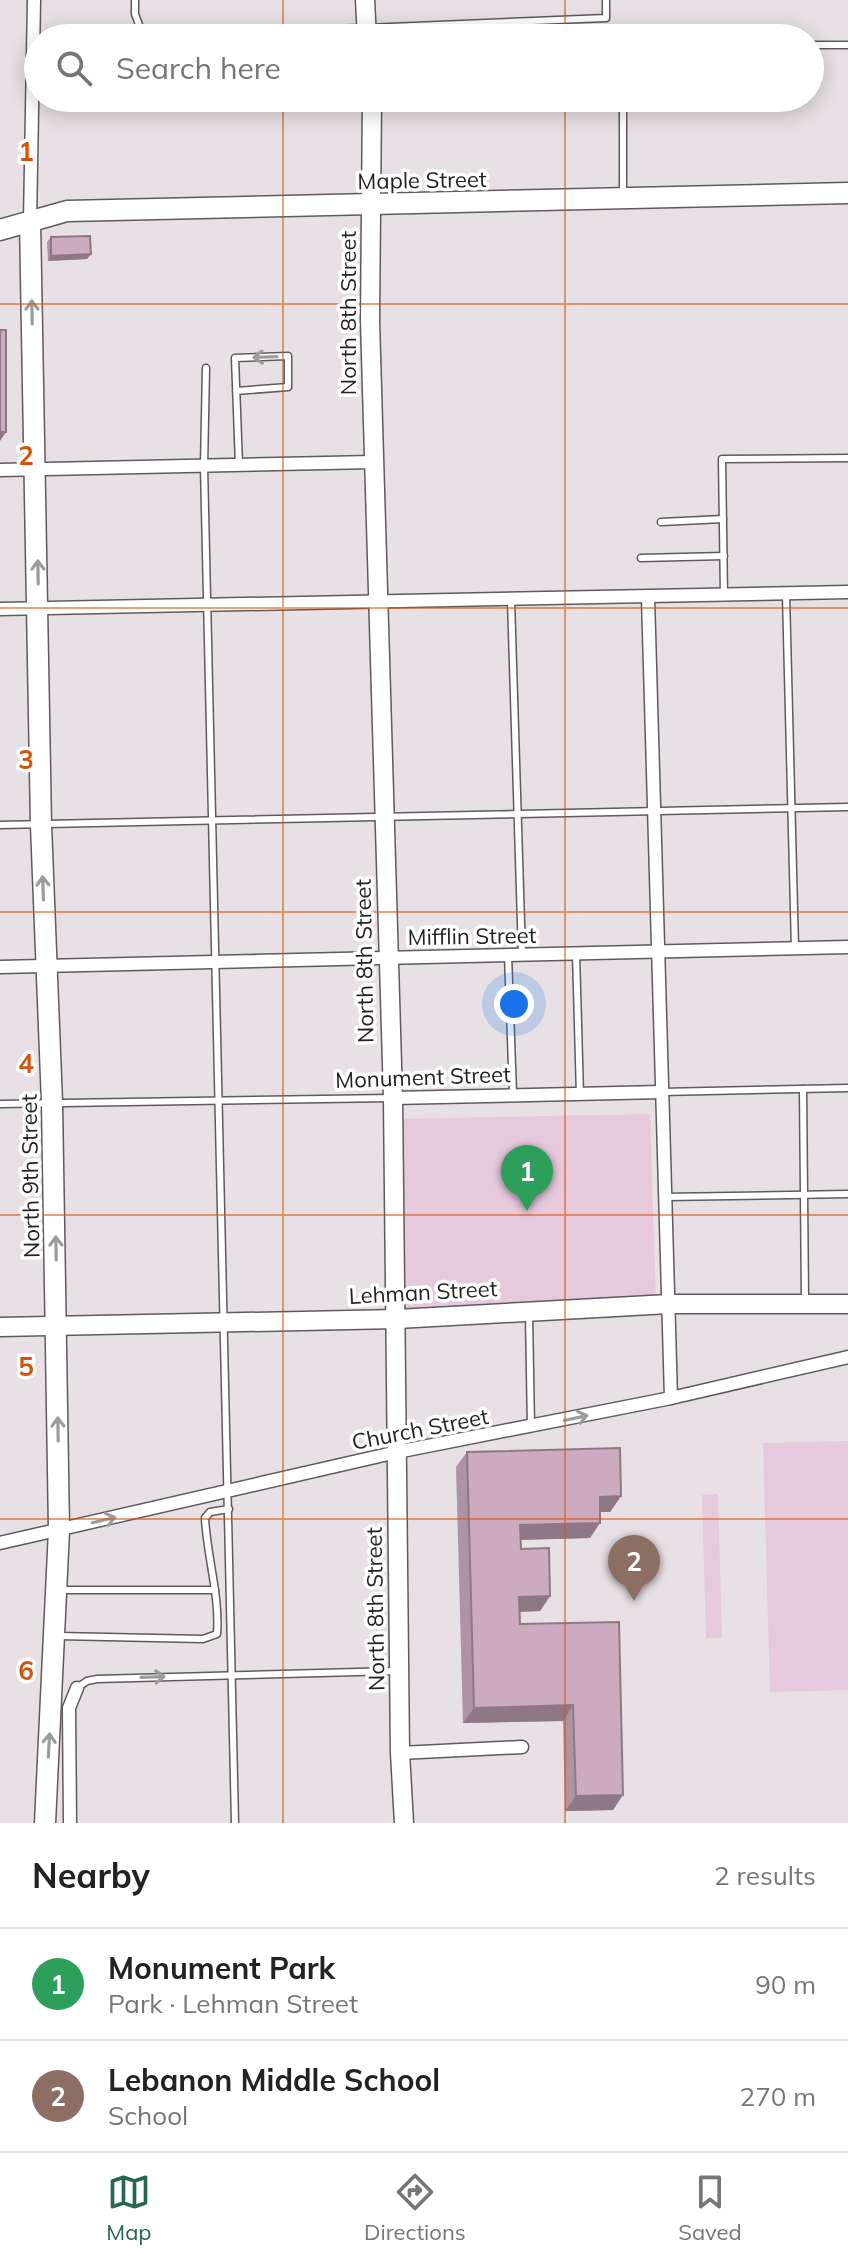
<!DOCTYPE html>
<meta charset="utf-8">
<style>
:root{--surface:#fff;--page:#f6f6f6;--text:#222;--muted:#767676;--line:#e0e0e0;--accent:#256552}
body{margin:0;font-family:Mulish,sans-serif;background:var(--page);color:var(--text)}
.you{position:absolute;left:514px;top:1004px;width:28px;height:28px;margin:-20px;border:6px solid #fff;border-radius:50%;background:#1a73e8;box-shadow:0 0 0 12px #1a73e833}
.badge{display:grid;place-items:center;width:52px;height:52px;border-radius:50%;background:var(--accent);color:#fff;font-size:26px;font-weight:700}
.pin{position:absolute;translate:-50% -66px;filter:drop-shadow(0 2px 4px #0008)}
.pin::after{content:'';position:absolute;top:42px;width:28px;height:24px;background:inherit;clip-path:polygon(0 0,100% 0,50% 100%)}
.list{margin:0;padding:0;list-style:none}
h2{display:flex;justify-content:space-between;align-items:center;height:104px;margin:0;padding:0 32px;font-size:34px}
h2 small{font-size:26px;font-weight:400;color:var(--muted)}
.list li{display:grid;grid-template-columns:52px 1fr auto;gap:24px;align-items:center;box-sizing:border-box;height:112px;padding:0 32px;border-top:2px solid var(--line)}
.list b{display:block;font-size:30px;white-space:nowrap}
.list p{margin:0;font-size:26px;white-space:nowrap;color:var(--muted)}
.list em{font-size:26px;font-style:normal;color:var(--muted)}
.icon{flex:none;width:44px;height:44px;fill:none;stroke:currentColor;stroke-width:2;stroke-linecap:round;stroke-linejoin:round}
.map{position:relative;flex:none;width:848px;height:1823px;overflow:hidden}
.search{position:absolute;background:var(--surface);box-shadow:0 4px 20px #0003;left:24px;right:24px;top:24px;height:88px;display:flex;align-items:center;gap:20px;box-sizing:border-box;padding:0 28px;border-radius:44px;color:var(--muted);font-size:30px}
.sheet{height:328px;background:var(--surface)}
nav{display:flex;justify-content:space-around;align-items:center;box-sizing:border-box;height:112px;border-top:2px solid var(--line);background:var(--surface);font-size:22px;color:var(--muted)}
nav a{display:grid;justify-items:center;gap:4px}
nav .on{color:var(--accent)}
.map>svg:first-child{display:block}
.green{fill:#e7c9dd}
.lines{fill:none;stroke-linecap:round;stroke-linejoin:round}
.lane-casing{stroke:#60595e;stroke-width:9}
.street-casing{stroke:#60595e;stroke-width:15}
.secondary-casing{stroke:#60595e;stroke-width:21}
.primary-casing{stroke:#60595e;stroke-width:23}
.lane{stroke:#fff;stroke-width:6}
.street{stroke:#fff;stroke-width:12}
.secondary{stroke:#fff;stroke-width:18}
.primary{stroke:#fff;stroke-width:20}
.wall{fill:#af93a5}
.shaded-wall{fill:#8f7886}
.building{fill:#ccabc0;stroke:#8f7886;stroke-width:2}
.oneway{stroke:#9d9c9c}
.grid{fill:none;stroke:#d4540e;stroke-width:2;stroke-opacity:0.55}
.labels{text-anchor:middle;stroke-width:7;stroke-linejoin:round;paint-order:stroke}
.street-label{font-size:22px;fill:#252224;stroke:#fff}
.grid-label{font-size:26px;text-anchor:middle;font-weight:bold;fill:#d4540e;stroke:#fff;stroke-width:7;stroke-linejoin:round;paint-order:stroke}
</style>
<div class="map">
<svg width="848" height="1823" viewBox="0 0 848 1823">
<rect width="100%" height="100%" fill="#e7e0e4"/>
<g class="green">
<polygon points="650,1114 656,1303 403,1312 399,1119"/>
<polygon points="848,1441 848,1690 770,1692 763,1443"/>
<polygon points="718,1494 722,1638 706,1638 702,1495"/>
</g>
<g class="lines">
<defs>
<g id="lane">
<polyline points="135,0 135,14 142,33 366,28 606,18 606,0"/>
<polyline points="810,45 848,45"/>
<polyline points="623,194 623,98"/>
<polyline points="206,368 204,466 235,1823"/>
<polyline points="236,391 288,387 288,356 235,358 239,465"/>
<polyline points="661,522 723,519"/>
<polyline points="641,558 724,556"/>
<polyline points="786,595 795,949"/>
<polyline points="724,596 722,459 848,458"/>
<polyline points="511,600 522,955"/>
<polyline points="0,825 848,807"/>
<polyline points="576,954 580,1095"/>
<polyline points="508,955 513,1094"/>
<polyline points="803,1089 805,1300"/>
<polyline points="662,1092 848,1088"/>
<polyline points="0,1104 392,1098"/>
<polyline points="665,1197 848,1194"/>
<polyline points="529,1315 531,1428"/>
<polyline points="60,1590 215,1590"/>
<path d="M58,1636L203,1639L217,1634C220,1596 207,1557 205,1518L210,1512L229,1509"/>
<polyline points="77,1688 87,1681 97,1679 395,1671"/>
</g>
<g id="street">
<polyline points="30,221 34,0"/>
<polyline points="0,470 373,462"/>
<polyline points="648,597 671,1398"/>
<polyline points="0,609 848,592"/>
<polyline points="0,967 848,947"/>
<polyline points="393,1098 662,1092"/>
<polyline points="0,1543 397,1452 671,1398 848,1357"/>
<polyline points="400,1753 522,1747"/>
<polyline points="70,1823 69,1708 77,1688"/>
</g>
<g id="secondary">
<polyline points="365,0 367,38"/>
<polyline points="372,98 370,321 393,1098 400,1753 404,1823"/>
<polyline points="0,1327 397,1319 669,1304 848,1304"/>
</g>
<g id="primary">
<polyline points="30,221 41,825 52,1103 59,1530 45,1823"/>
<polyline points="0,230 67,211 848,193"/>
</g>
</defs>
<use href="#lane" class="lane-casing"/>
<use href="#street" class="street-casing"/>
<use href="#secondary" class="secondary-casing"/>
<use href="#primary" class="primary-casing"/>
<use href="#lane" class="lane"/>
<use href="#street" class="street"/>
<use href="#secondary" class="secondary"/>
<use href="#primary" class="primary"/>
</g>
<g class="wall">
<polygon points="51,237 91,254 87,259 48,261 47,242"/>
<polygon points="467,1452 621,1496 610,1512 600,1512 590,1538 521,1540 521,1549 550,1596 540,1611 520,1612 520,1624 619,1622 613,1810 565,1811 563,1721 463,1723 456,1467"/>
</g>
<g class="shaded-wall">
<polygon points="91,254 87,259 48,261 51,256"/>
<polygon points="0,432 6,432 0,441"/>
<polygon points="621,1496 610,1512 589,1512 600,1497"/>
<polygon points="600,1523 590,1538 510,1540 520,1525"/>
<polygon points="550,1596 540,1611 509,1612 519,1597"/>
<polygon points="573,1705 563,1721 463,1723 474,1708"/>
<polygon points="623,1795 613,1810 565,1811 576,1796"/>
</g>
<g class="building">
<polygon points="90,236 91,254 51,256 51,237"/>
<rect x="0" y="330" width="6" height="102"/>
<polygon points="620,1448 621,1496 600,1497 600,1523 520,1525 521,1549 549,1548 550,1596 519,1597 520,1624 619,1622 623,1795 576,1796 573,1705 474,1708 467,1452"/>
</g>
<defs><path id="oneway-shaft" d="M-6 0H5M1.5-3L5.5 0L1.5 3" fill="none" stroke-width="1.6" stroke-linecap="round" stroke-linejoin="round" transform="scale(2)"/></defs>
<g class="oneway">
<use href="#oneway-shaft" transform="translate(32 312) rotate(-91)"/>
<use href="#oneway-shaft" transform="translate(265 357) rotate(178)"/>
<use href="#oneway-shaft" transform="translate(38 572) rotate(-91)"/>
<use href="#oneway-shaft" transform="translate(43 888) rotate(-92)"/>
<use href="#oneway-shaft" transform="translate(56 1248) rotate(-91)"/>
<use href="#oneway-shaft" transform="translate(576 1418) rotate(-12)"/>
<use href="#oneway-shaft" transform="translate(58 1429) rotate(-91)"/>
<use href="#oneway-shaft" transform="translate(104 1520) rotate(-13)"/>
<use href="#oneway-shaft" transform="translate(153 1677) rotate(-2)"/>
<use href="#oneway-shaft" transform="translate(49 1745) rotate(-87)"/>
</g>
<path class="grid" d="M283,0V38M565,0V38M283,98V1823M565,98V1823M0,304H848M0,608H848M0,912H848M0,1215H848M0,1519H848"/>
<g class="labels">
<g class="street-label">
<text transform="translate(422 180) rotate(-1)" y="8">Maple Street</text>
<text transform="translate(348 313) rotate(-90)" y="8">North 8th Street</text>
<text transform="translate(472 936) rotate(-1)" y="8">Mifflin Street</text>
<text transform="translate(364 961) rotate(-91)" y="8">North 8th Street</text>
<text transform="translate(423 1077) rotate(-2)" y="8">Monument Street</text>
<text transform="translate(30 1176) rotate(-91)" y="8">North 9th Street</text>
<text transform="translate(423 1292) rotate(-3)" y="8">Lehman Street</text>
<text transform="translate(420 1429) rotate(-11)" y="8">Church Street</text>
<text transform="translate(375 1609) rotate(-91)" y="8">North 8th Street</text>
</g>
</g>
<g class="grid-label">
<text x="26" y="161">1</text>
<text x="26" y="465">2</text>
<text x="26" y="769">3</text>
<text x="26" y="1073">4</text>
<text x="26" y="1376">5</text>
<text x="26" y="1680">6</text>
</g>
</svg>
<div class="you"></div>
<div class="pin badge" style="left:527px;top:1211px;background:#2e9e5b">1</div>
<div class="pin badge" style="left:634px;top:1601px;background:#8d6e63">2</div>
<div class="search"><svg class="icon" aria-label="search" viewBox="0 0 24 24"><circle cx="10" cy="10" r="6"/><path d="M15 15l6 6"/></svg>Search here</div>
</div>
<section class="sheet">
<h2>Nearby<small>2 results</small></h2>
<ul class="list">
<li><span class="badge" style="background:#2e9e5b">1</span><div><b>Monument Park</b><p>Park · Lehman Street</p></div><em>90 m</em></li>
<li><span class="badge" style="background:#8d6e63">2</span><div><b>Lebanon Middle School</b><p>School</p></div><em>270 m</em></li>
</ul>
</section>
<nav>
<a class="on"><svg class="icon" aria-label="map" viewBox="0 0 24 24"><path d="M3 6l6-2 6 2 6-2v14l-6 2-6-2-6 2zM9 4v14M15 6v14"/></svg>Map</a>
<a><svg class="icon" aria-label="directions" viewBox="0 0 24 24"><path d="M12 3l9 9-9 9-9-9zM9 14v-3h6M13 9l2 2-2 2"/></svg>Directions</a>
<a><svg class="icon" aria-label="saved" viewBox="0 0 24 24"><path d="M7 4h10v16l-5-4-5 4z"/></svg>Saved</a>
</nav>
